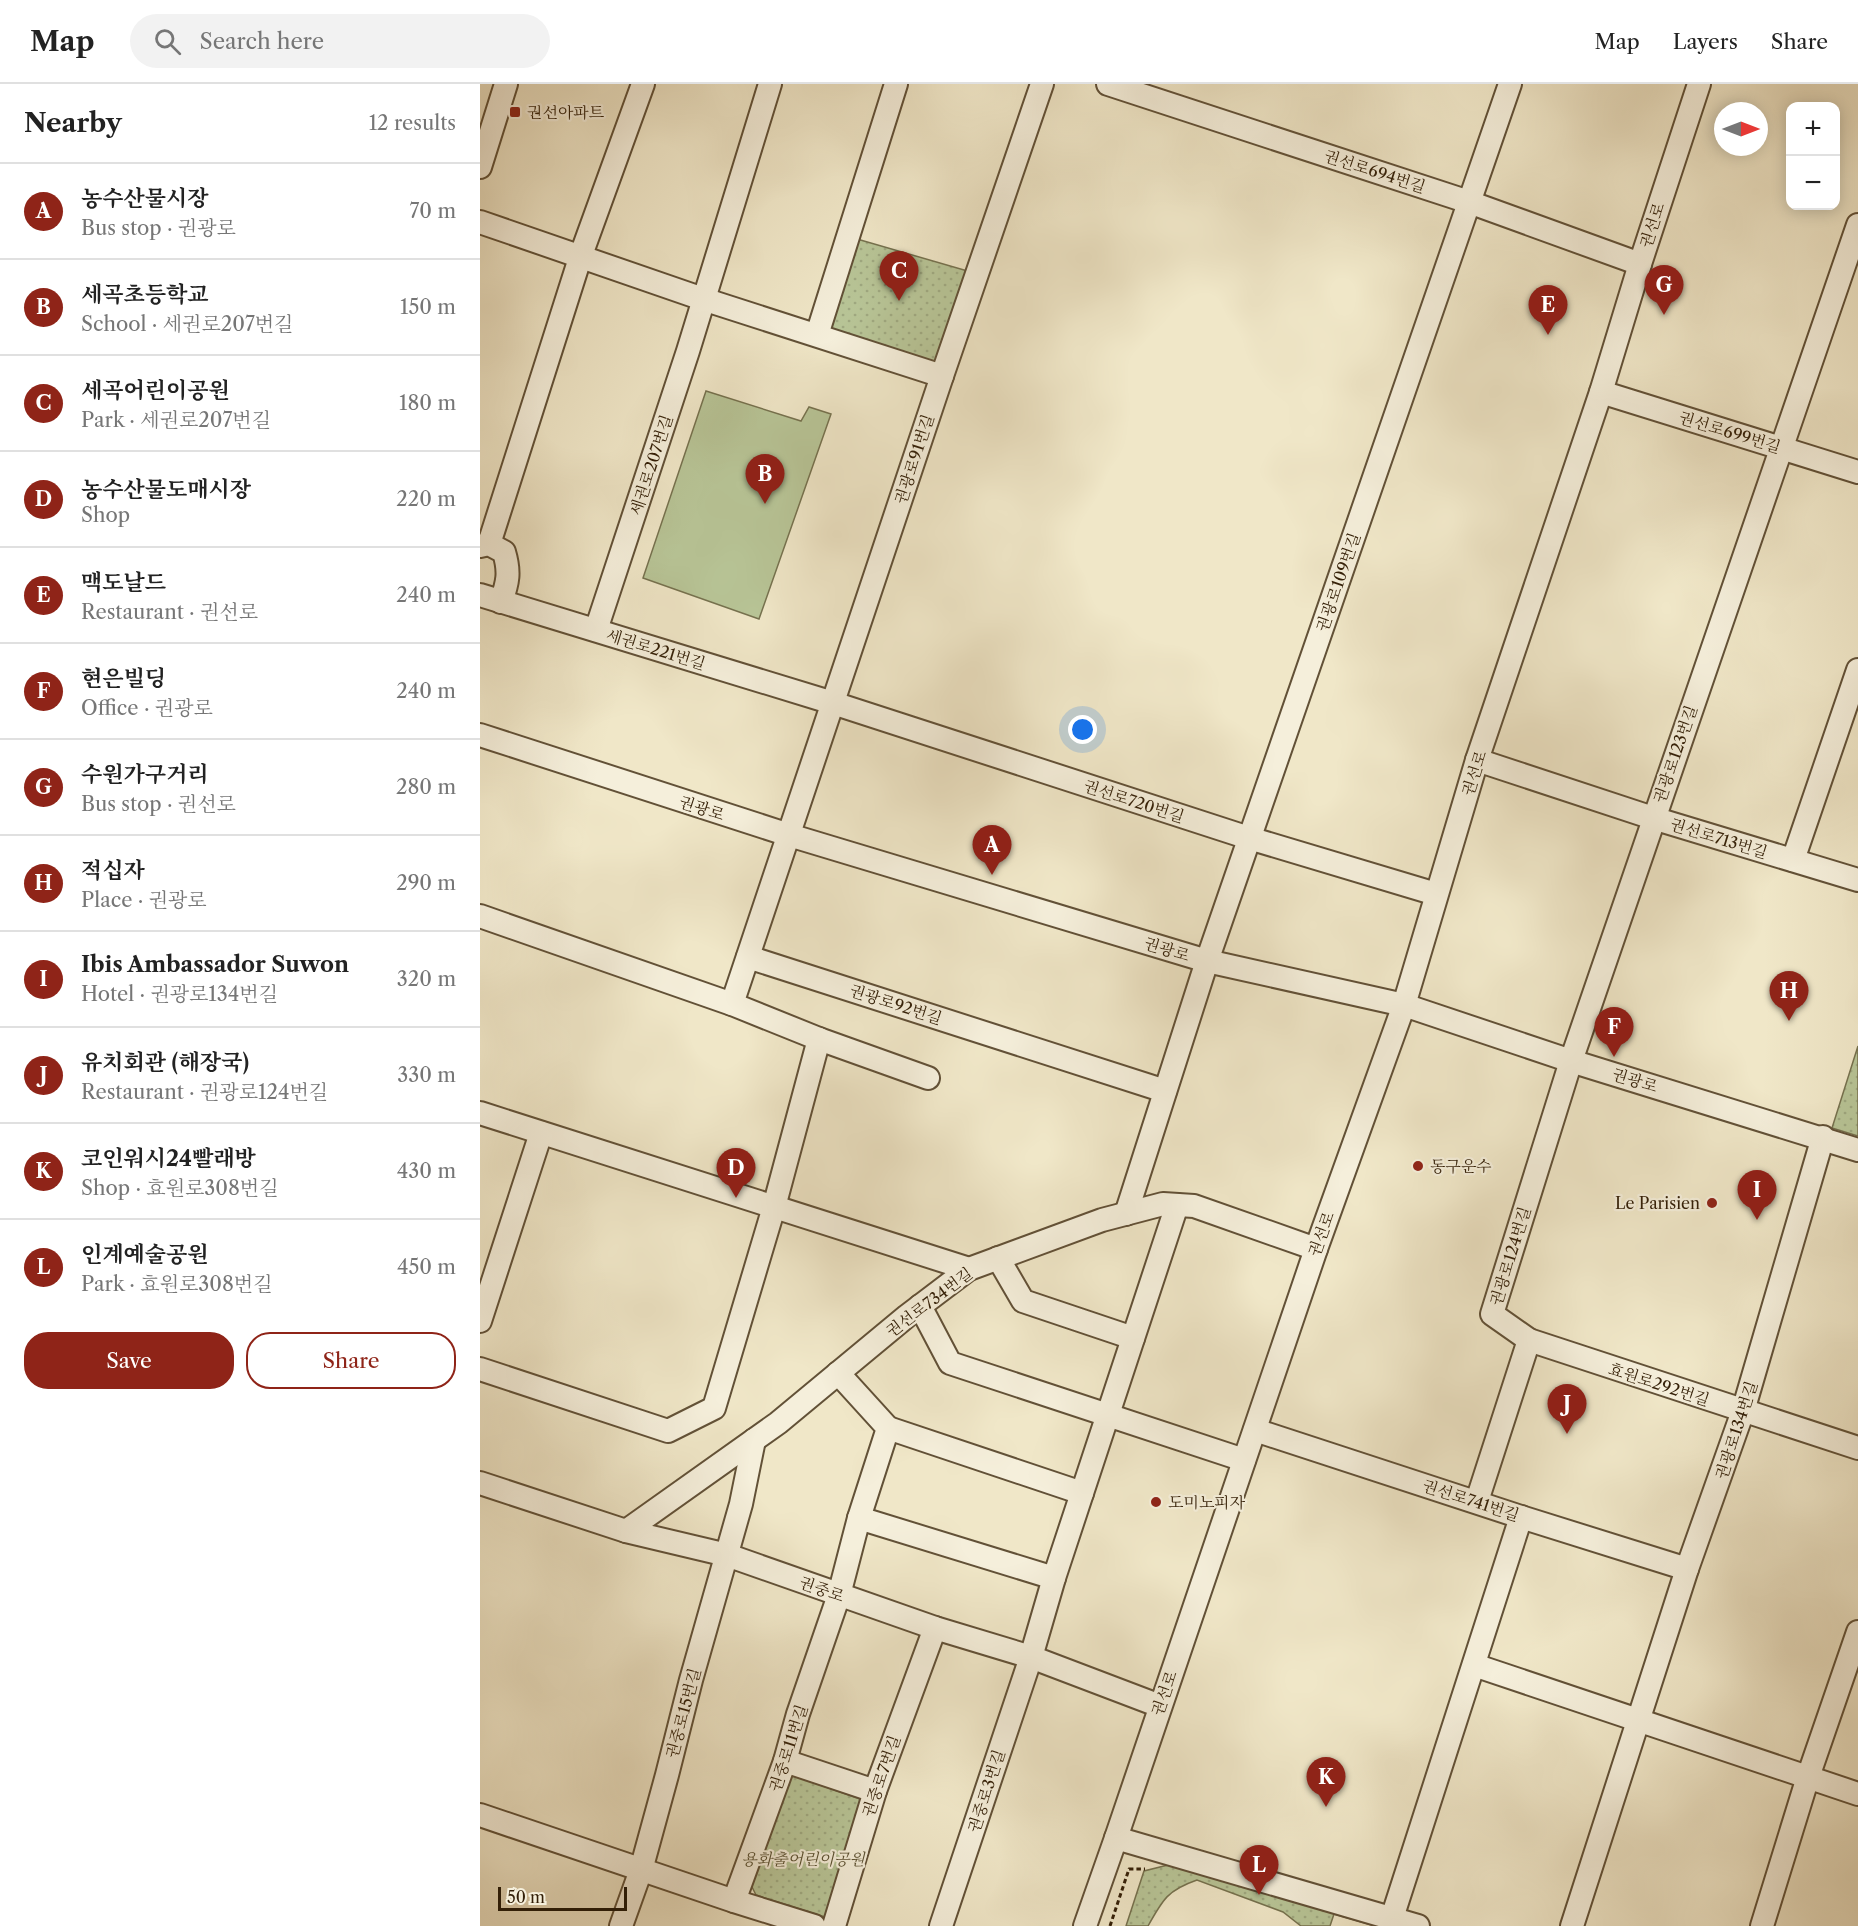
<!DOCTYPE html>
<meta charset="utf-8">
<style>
:root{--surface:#fff;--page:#f2f2f2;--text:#222;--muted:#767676;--line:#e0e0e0;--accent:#8f2418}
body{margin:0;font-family:"Libre Caslon Text","Noto Serif KR",serif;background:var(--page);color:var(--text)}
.controls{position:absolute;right:18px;top:18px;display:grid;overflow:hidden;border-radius:12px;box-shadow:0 3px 15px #0003}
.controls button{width:54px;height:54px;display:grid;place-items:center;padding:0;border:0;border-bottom:2px solid var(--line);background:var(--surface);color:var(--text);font:30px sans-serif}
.compass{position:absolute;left:1234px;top:18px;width:54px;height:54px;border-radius:50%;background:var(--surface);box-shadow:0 3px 15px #0003;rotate:90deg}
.scale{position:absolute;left:18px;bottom:15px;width:129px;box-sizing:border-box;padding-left:6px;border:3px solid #331f07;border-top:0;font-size:16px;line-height:21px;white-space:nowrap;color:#331f07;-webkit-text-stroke:4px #f5efdb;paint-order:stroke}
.you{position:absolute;left:603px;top:646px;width:21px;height:21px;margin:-15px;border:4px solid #fff;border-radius:50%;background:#1a73e8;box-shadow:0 0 0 9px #1a73e833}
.badge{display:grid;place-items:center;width:39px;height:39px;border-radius:50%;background:var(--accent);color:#fff;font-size:20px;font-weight:700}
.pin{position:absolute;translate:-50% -50px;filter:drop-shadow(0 2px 3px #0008)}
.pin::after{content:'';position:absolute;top:32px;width:21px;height:18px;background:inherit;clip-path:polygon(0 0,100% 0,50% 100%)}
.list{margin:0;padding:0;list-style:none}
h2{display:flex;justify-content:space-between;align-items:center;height:78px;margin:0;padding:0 24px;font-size:26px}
h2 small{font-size:20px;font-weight:400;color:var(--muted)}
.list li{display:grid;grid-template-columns:39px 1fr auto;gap:18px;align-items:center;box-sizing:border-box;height:96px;padding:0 24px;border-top:2px solid var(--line)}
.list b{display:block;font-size:22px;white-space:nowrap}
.list p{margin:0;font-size:20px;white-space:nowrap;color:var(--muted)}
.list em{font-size:20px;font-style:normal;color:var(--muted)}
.actions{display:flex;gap:12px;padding:18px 24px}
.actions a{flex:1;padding:14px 0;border:2px solid var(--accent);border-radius:24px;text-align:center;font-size:21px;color:var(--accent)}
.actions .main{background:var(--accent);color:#fff}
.icon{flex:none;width:33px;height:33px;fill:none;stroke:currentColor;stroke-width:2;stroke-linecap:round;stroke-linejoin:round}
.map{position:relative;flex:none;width:1378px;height:1842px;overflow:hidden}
header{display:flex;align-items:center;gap:36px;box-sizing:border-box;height:84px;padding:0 30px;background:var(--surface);border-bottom:2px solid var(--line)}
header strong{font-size:28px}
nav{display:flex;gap:33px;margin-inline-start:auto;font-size:21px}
.search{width:420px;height:54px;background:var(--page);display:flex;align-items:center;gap:15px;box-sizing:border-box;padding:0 21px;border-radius:33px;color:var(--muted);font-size:22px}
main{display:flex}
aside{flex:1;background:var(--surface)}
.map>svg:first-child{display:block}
.grass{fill:url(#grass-dots);stroke:#76724f;stroke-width:1.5}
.garden{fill:#b8c597;stroke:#76724f;stroke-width:1.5}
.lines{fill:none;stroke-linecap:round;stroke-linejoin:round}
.minor-casing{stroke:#625137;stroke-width:26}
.path{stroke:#331f07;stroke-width:3;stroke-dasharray:4.5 3;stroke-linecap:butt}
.minor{stroke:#f5efdb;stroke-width:22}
.poi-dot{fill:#8f2418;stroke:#f5efdb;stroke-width:2}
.labels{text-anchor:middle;stroke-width:4.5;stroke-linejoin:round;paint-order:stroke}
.poi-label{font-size:16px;fill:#331f07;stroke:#f5efdb;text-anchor:start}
.street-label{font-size:16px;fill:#331f07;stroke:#f5efdb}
.park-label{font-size:16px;font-style:italic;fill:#5b5132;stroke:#f5efdb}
</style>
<header>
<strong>Map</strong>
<div class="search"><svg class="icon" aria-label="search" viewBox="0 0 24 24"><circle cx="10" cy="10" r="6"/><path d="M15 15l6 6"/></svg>Search here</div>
<nav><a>Map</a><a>Layers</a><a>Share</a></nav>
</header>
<main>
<aside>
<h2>Nearby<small>12 results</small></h2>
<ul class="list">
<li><span class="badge">A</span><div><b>농수산물시장</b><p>Bus stop · 권광로</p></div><em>70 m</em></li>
<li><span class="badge">B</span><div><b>세곡초등학교</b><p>School · 세권로207번길</p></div><em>150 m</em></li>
<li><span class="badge">C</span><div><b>세곡어린이공원</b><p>Park · 세권로207번길</p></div><em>180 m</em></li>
<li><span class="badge">D</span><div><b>농수산물도매시장</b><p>Shop</p></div><em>220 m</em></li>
<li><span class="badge">E</span><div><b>맥도날드</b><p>Restaurant · 권선로</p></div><em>240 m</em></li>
<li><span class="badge">F</span><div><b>현은빌딩</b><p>Office · 권광로</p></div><em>240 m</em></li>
<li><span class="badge">G</span><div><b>수원가구거리</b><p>Bus stop · 권선로</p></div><em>280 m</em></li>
<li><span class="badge">H</span><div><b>적십자</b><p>Place · 권광로</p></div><em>290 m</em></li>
<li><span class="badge">I</span><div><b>Ibis Ambassador Suwon</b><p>Hotel · 권광로134번길</p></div><em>320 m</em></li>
<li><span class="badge">J</span><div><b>유치회관 (해장국)</b><p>Restaurant · 권광로124번길</p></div><em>330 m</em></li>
<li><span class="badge">K</span><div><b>코인워시24빨래방</b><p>Shop · 효원로308번길</p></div><em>430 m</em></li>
<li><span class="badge">L</span><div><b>인계예술공원</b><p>Park · 효원로308번길</p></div><em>450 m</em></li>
</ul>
<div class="actions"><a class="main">Save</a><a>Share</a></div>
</aside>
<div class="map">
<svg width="1378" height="1842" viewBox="0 0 1378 1842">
<defs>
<pattern id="grass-dots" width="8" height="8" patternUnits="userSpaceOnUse" patternTransform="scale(1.5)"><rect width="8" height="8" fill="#b8c597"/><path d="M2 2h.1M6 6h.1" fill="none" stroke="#9fa981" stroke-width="1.8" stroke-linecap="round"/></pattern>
</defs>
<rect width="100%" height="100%" fill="#f0e7c8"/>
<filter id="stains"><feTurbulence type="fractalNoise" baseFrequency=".00333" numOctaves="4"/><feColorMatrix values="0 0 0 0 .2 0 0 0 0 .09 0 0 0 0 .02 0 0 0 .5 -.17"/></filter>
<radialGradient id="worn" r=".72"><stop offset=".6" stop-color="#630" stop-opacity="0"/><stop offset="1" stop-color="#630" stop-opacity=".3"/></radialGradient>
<g class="grass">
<polygon points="377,155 491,188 459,281 347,246"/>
<polygon points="1378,962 1378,1052 1352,1044"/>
<polygon points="312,1691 380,1715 384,1727 352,1828 345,1833 276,1811 269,1797 305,1695"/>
<path d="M692,1780L906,1842H895L854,1830L850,1842H821L803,1828L717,1796C688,1806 683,1815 668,1842H646L664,1787Z"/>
</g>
<polygon class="garden" points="226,307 321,337 329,323 351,330 279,535 163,494"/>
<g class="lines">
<defs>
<g id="minor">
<polyline points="628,0 989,118 1160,180"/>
<polyline points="0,83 26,0"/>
<polyline points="0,138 223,215 462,292"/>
<polyline points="337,251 416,0"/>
<polyline points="1121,308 1378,388"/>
<polyline points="9,460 101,171 163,0"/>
<path d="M0,462L9,460L24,468C30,488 28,498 21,518"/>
<polyline points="0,511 353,619 769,754 956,810"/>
<polyline points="116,546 208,267 290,0"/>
<polyline points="0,651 309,751 727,877 924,921 1091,977 1378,1066"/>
<polyline points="997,676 1173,734 1378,796"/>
<polyline points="1313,776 1378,586"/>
<polyline points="0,832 252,920 339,955 448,994"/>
<polyline points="268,873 685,1007"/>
<polyline points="252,920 462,292 562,0"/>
<polyline points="0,1029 489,1185"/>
<polyline points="646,1130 727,877 1030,0"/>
<polyline points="518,1174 543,1217 653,1254"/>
<polyline points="440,1222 470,1279 764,1376"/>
<polyline points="0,1237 61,1049"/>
<polyline points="1049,1256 1378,1364"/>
<polyline points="0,1285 188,1347 234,1324 294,1123 339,955"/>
<polyline points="408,1344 602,1409"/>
<polyline points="775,1346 1041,1433 1207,1485"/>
<polyline points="0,1399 146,1447 247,1471 455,1544 551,1573 680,1622"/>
<polyline points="997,1417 1049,1256 1012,1230 1091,977 1378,141"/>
<polyline points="379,1434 574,1494"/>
<polyline points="146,1447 298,1339 427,1232 489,1185 622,1136 683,1120 714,1122 836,1165"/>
<polyline points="994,1581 1378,1710"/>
<polyline points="305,1677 395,1707"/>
<polyline points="0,1731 254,1817 334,1842"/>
<polyline points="636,1754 938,1842"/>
<polyline points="254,1817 305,1677 318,1630 359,1511 379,1434 408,1344 358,1289"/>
<polyline points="912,1834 1041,1433"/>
<polyline points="141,1842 161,1786 187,1691 211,1596 261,1420 274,1356"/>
<polyline points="354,1842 395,1707 455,1544"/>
<polyline points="461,1842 551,1573 574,1494 697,1121"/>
<polyline points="605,1842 636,1754 836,1165 924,921 997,676 1121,308 1160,180 1219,0"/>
<polyline points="1092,1842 1207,1485 1263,1327 1343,1053"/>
<polyline points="1282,1842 1328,1693 1378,1548"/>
</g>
</defs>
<use href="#minor" class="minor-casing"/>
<polyline class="path" points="630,1842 649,1785 665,1785"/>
<use href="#minor" class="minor"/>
</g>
<g class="poi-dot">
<rect x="29" y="22" width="12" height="12" rx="3"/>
<circle cx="938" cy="1082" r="6"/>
<circle cx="1232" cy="1119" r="6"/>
<circle cx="676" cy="1418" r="6"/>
</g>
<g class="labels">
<g class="poi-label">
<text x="47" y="34">권선아파트</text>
<text x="950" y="1088">동구운수</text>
<text x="1220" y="1125" text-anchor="end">Le Parisien</text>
<text x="688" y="1424">도미노피자</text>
</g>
<g class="street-label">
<text transform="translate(895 87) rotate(18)" y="6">권선로694번길</text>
<text transform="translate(1172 141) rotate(-72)" y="6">권선로</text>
<text transform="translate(1250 348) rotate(17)" y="6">권선로699번길</text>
<text transform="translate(434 375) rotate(-72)" y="6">권광로91번길</text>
<text transform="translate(171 381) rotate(-72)" y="6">세권로207번길</text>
<text transform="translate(858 498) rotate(-71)" y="6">권광로109번길</text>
<text transform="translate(176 565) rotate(17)" y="6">세권로221번길</text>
<text transform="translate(1195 670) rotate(-71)" y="6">권광로123번길</text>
<text transform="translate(994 689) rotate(-72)" y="6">권선로</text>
<text transform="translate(654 717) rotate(18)" y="6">권선로720번길</text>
<text transform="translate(222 724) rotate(18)" y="6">권광로</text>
<text transform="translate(1239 754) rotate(17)" y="6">권선로713번길</text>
<text transform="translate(687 865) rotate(17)" y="6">권광로</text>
<text transform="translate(416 920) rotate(18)" y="6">권광로92번길</text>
<text transform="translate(1155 996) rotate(17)" y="6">권광로</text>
<text transform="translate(841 1150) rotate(-70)" y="6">권선로</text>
<text transform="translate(1030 1172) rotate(-73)" y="6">권광로124번길</text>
<text transform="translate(449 1218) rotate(-37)" y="6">권선로734번길</text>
<text transform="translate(1179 1300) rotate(18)" y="6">효원로292번길</text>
<text transform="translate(1256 1346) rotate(-72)" y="6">권광로134번길</text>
<text transform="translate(991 1416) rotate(18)" y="6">권선로741번길</text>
<text transform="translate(342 1505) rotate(19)" y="6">권중로</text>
<text transform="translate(684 1609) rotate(-71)" y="6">권선로</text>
<text transform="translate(203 1629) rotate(-75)" y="6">권중로15번길</text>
<text transform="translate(308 1664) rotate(-72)" y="6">권중로11번길</text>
<text transform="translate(401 1692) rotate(-71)" y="6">권중로7번길</text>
<text transform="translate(506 1707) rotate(-72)" y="6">권중로3번길</text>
</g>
<g class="park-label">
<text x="323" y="1781">용화출어린이공원</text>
</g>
</g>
<rect width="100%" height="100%" filter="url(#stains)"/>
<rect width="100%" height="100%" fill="url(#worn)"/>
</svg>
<div class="controls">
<button>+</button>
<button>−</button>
</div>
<svg class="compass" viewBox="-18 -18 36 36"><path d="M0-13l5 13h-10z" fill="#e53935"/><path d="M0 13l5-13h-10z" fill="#767676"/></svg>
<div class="scale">50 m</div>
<div class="you"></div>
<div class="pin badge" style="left:512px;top:791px">A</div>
<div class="pin badge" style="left:285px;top:420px">B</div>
<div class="pin badge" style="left:419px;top:217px">C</div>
<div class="pin badge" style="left:256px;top:1114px">D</div>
<div class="pin badge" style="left:1068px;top:251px">E</div>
<div class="pin badge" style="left:1134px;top:973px">F</div>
<div class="pin badge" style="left:1184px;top:231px">G</div>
<div class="pin badge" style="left:1309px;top:937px">H</div>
<div class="pin badge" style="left:1277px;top:1136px">I</div>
<div class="pin badge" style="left:1087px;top:1350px">J</div>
<div class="pin badge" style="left:846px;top:1723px">K</div>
<div class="pin badge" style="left:779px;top:1811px">L</div>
</div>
</main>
